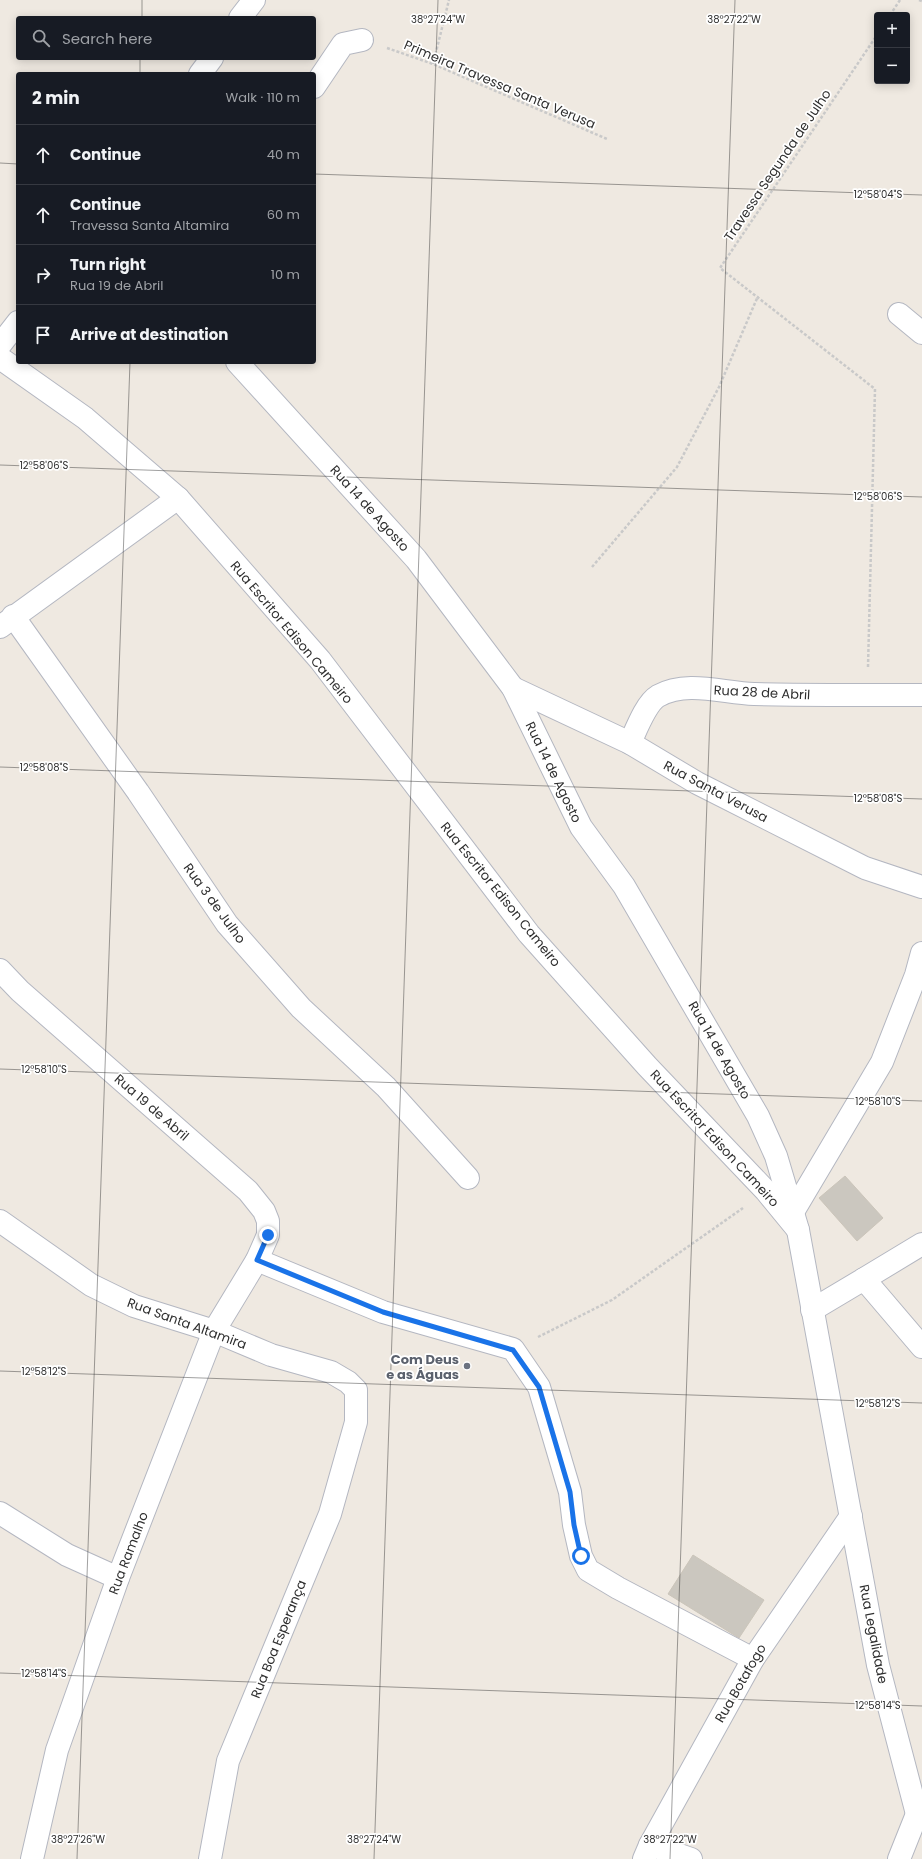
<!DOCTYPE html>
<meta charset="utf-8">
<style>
:root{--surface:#171b24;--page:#20242c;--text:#f1f3f6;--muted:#9ea1a6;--line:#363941}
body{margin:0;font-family:Poppins,sans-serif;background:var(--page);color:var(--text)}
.controls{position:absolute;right:12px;top:12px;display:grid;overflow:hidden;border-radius:4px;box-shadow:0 2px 10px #0003}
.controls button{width:36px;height:36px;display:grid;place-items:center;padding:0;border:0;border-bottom:1px solid var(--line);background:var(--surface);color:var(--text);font:20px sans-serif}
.stop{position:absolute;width:12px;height:12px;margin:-9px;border:3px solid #1a73e8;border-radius:50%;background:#fff}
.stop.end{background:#1a73e8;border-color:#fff;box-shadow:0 1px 4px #0008}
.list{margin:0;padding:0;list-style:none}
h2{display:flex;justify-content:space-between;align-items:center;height:52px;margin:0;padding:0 16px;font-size:17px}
h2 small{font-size:13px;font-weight:400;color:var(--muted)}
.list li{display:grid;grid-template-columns:26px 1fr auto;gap:12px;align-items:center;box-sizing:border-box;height:60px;padding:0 16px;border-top:1px solid var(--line)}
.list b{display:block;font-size:15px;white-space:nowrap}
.list p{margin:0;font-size:13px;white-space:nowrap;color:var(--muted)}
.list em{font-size:13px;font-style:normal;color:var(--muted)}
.icon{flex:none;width:22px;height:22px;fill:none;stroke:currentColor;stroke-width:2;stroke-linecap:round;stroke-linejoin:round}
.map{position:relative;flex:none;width:922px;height:1859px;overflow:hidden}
.search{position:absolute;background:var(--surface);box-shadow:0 2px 10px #0003;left:16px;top:16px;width:300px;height:44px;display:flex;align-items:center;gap:10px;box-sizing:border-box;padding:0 14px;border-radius:4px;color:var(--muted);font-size:15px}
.panel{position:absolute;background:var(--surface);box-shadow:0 2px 10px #0003;left:16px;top:72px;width:300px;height:292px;border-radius:4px}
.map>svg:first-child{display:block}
.building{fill:#cbc7bf;stroke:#cbc5ba}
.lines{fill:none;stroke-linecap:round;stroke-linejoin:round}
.street-casing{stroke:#b4b7c1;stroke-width:24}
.secondary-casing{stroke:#b4b7c1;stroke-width:24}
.path{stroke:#c9c9c9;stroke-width:2.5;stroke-dasharray:3 2;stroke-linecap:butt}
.street{stroke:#fff;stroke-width:22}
.secondary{stroke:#fff;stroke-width:22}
.route{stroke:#1a73e8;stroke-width:5}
.ticks{fill:none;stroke:#2e2e2e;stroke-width:1;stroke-opacity:0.45}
.worship-dot{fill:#6b7280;stroke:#fff;stroke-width:1.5}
.labels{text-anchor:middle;stroke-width:3.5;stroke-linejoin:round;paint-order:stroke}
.street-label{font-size:13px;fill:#2e2e2e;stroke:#fff}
.worship-label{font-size:13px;font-weight:bold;fill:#5b616d;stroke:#fff;text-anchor:end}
.ticks-label{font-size:10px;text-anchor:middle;fill:#2e2e2e;stroke:#fff;stroke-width:3.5;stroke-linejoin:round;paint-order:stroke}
</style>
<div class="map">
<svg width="922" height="1859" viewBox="0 0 922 1859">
<rect width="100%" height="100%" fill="#efe9e1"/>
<g class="building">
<polygon points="845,1176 883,1218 857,1241 819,1198"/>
<polygon points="693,1555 764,1600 739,1638 668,1594"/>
</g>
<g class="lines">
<defs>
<g id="street">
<polyline points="240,18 254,0"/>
<polyline points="200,74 212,58"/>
<polyline points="314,87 343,44 362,40"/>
<polyline points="899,314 922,333"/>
<polyline points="0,358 85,418 178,498 320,660 529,934 647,1066 766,1191 798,1230"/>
<polyline points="13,616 138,792 227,924 301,1008 386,1087 468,1178"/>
<polyline points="0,627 178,498"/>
<polyline points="513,688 630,743 697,783 865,868 922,887"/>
<path d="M630,743C636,730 646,703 658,696C687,680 723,693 754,694C810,695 866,695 922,695"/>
<polyline points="0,970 20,991 248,1191 264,1211 268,1221 268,1235 257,1260 214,1331 118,1578 57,1750 32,1859"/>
<polyline points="793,1212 882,1062 916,975 922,953"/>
<polyline points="0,1221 91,1285 134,1306 214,1331 271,1355 331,1372 348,1382 356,1390 356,1422 330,1514 228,1761 210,1859"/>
<polyline points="257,1260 383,1312 513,1349 539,1387 570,1492 574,1525 581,1556 588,1570 618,1588 753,1659"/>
<polyline points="864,1279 922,1244"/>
<polyline points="812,1310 864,1279 922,1347"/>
<polyline points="0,1513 67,1555 118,1578"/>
<polyline points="650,1845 691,1859"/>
<polyline points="644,1859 650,1845 753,1659 851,1516"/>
<polyline points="899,1859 917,1814"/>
</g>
<g id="secondary">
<polyline points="0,345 18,322"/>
<polyline points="237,362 416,559 513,688 581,827 624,886 758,1116 776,1156 798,1230 878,1665 917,1814 922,1819"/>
</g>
</defs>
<use href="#street" class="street-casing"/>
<use href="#secondary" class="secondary-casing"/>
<g class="path">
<polyline points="919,0 922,1"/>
<polyline points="890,15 900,0"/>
<polyline points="387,48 433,64 607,139"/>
<polyline points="433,64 449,0"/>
<polyline points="592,567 677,467 719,387 758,296"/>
<polyline points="868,667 875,389 720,268 877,35"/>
<polyline points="538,1337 612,1300 743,1208"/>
</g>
<use href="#street" class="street"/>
<use href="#secondary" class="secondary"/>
</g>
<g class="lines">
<polyline class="route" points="268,1235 257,1260 383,1312 513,1350 539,1387 570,1492 574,1525 581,1556"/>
</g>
<path class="ticks" d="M142,18V0M140,74V58M0,163L18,164M314,174L922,195M0,465L922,497M0,767L922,799M0,1069L922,1101M0,1371L922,1403M0,1673L922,1706M77,1859L130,362M374,1859L438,0M670,1859L735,0"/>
<circle class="worship-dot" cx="467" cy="1366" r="4"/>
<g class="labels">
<g class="street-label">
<text transform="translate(500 84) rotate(23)" y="5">Primeira Travessa Santa Verusa</text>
<text transform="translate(777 165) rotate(-56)" y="5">Travessa Segunda de Julho</text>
<text transform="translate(370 508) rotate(48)" y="5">Rua 14 de Agosto</text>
<text transform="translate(292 632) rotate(50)" y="5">Rua Escritor Edison Cameiro</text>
<text transform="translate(762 692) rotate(3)" y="5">Rua 28 de Abril</text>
<text transform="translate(554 772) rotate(64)" y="5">Rua 14 de Agosto</text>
<text transform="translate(716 791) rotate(28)" y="5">Rua Santa Verusa</text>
<text transform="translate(501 894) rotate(51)" y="5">Rua Escritor Edison Cameiro</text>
<text transform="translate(215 903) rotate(54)" y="5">Rua 3 de Julho</text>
<text transform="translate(720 1050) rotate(60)" y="5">Rua 14 de Agosto</text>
<text transform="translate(152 1107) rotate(41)" y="5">Rua 19 de Abril</text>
<text transform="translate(715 1138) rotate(47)" y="5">Rua Escritor Edison Cameiro</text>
<text transform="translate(187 1323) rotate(20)" y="5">Rua Santa Altamira</text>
<text transform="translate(128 1553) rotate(-69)" y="5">Rua Ramalho</text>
<text transform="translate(874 1634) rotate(79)" y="5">Rua Legalidade</text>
<text transform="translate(278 1639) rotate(-68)" y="5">Rua Boa Esperança</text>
<text transform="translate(740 1683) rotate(-60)" y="5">Rua Botafogo</text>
</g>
<g class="worship-label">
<text x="459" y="1364">Com Deus<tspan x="459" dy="15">e as Águas</tspan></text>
</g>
</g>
<g class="ticks-label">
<text x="438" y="23">38°27'24"W</text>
<text x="734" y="23">38°27'22"W</text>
<text x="878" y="198">12°58'04"S</text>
<text x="44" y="469">12°58'06"S</text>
<text x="878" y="500">12°58'06"S</text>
<text x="44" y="771">12°58'08"S</text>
<text x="878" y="802">12°58'08"S</text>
<text x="44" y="1073">12°58'10"S</text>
<text x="878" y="1105">12°58'10"S</text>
<text x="44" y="1375">12°58'12"S</text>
<text x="878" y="1407">12°58'12"S</text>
<text x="44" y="1677">12°58'14"S</text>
<text x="878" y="1709">12°58'14"S</text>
<text x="78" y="1843">38°27'26"W</text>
<text x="374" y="1843">38°27'24"W</text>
<text x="670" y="1843">38°27'22"W</text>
</g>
</svg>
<div class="controls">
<button>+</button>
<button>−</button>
</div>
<div class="stop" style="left:581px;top:1556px"></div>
<div class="stop end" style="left:268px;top:1235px"></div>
<div class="search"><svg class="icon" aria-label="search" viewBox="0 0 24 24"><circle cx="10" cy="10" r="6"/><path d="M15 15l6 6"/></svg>Search here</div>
<section class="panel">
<h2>2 min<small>Walk · 110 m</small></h2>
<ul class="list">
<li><svg class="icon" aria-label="ahead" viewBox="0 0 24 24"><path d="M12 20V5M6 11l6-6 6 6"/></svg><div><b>Continue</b></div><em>40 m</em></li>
<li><svg class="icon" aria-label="ahead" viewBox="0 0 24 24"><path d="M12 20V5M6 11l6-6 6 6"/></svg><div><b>Continue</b><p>Travessa Santa Altamira</p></div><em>60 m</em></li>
<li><svg class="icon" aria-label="right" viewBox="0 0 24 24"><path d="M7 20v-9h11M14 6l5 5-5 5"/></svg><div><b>Turn right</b><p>Rua 19 de Abril</p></div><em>10 m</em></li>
<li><svg class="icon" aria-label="arrive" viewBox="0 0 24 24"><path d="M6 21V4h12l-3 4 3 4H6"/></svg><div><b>Arrive at destination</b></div></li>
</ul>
</section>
</div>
